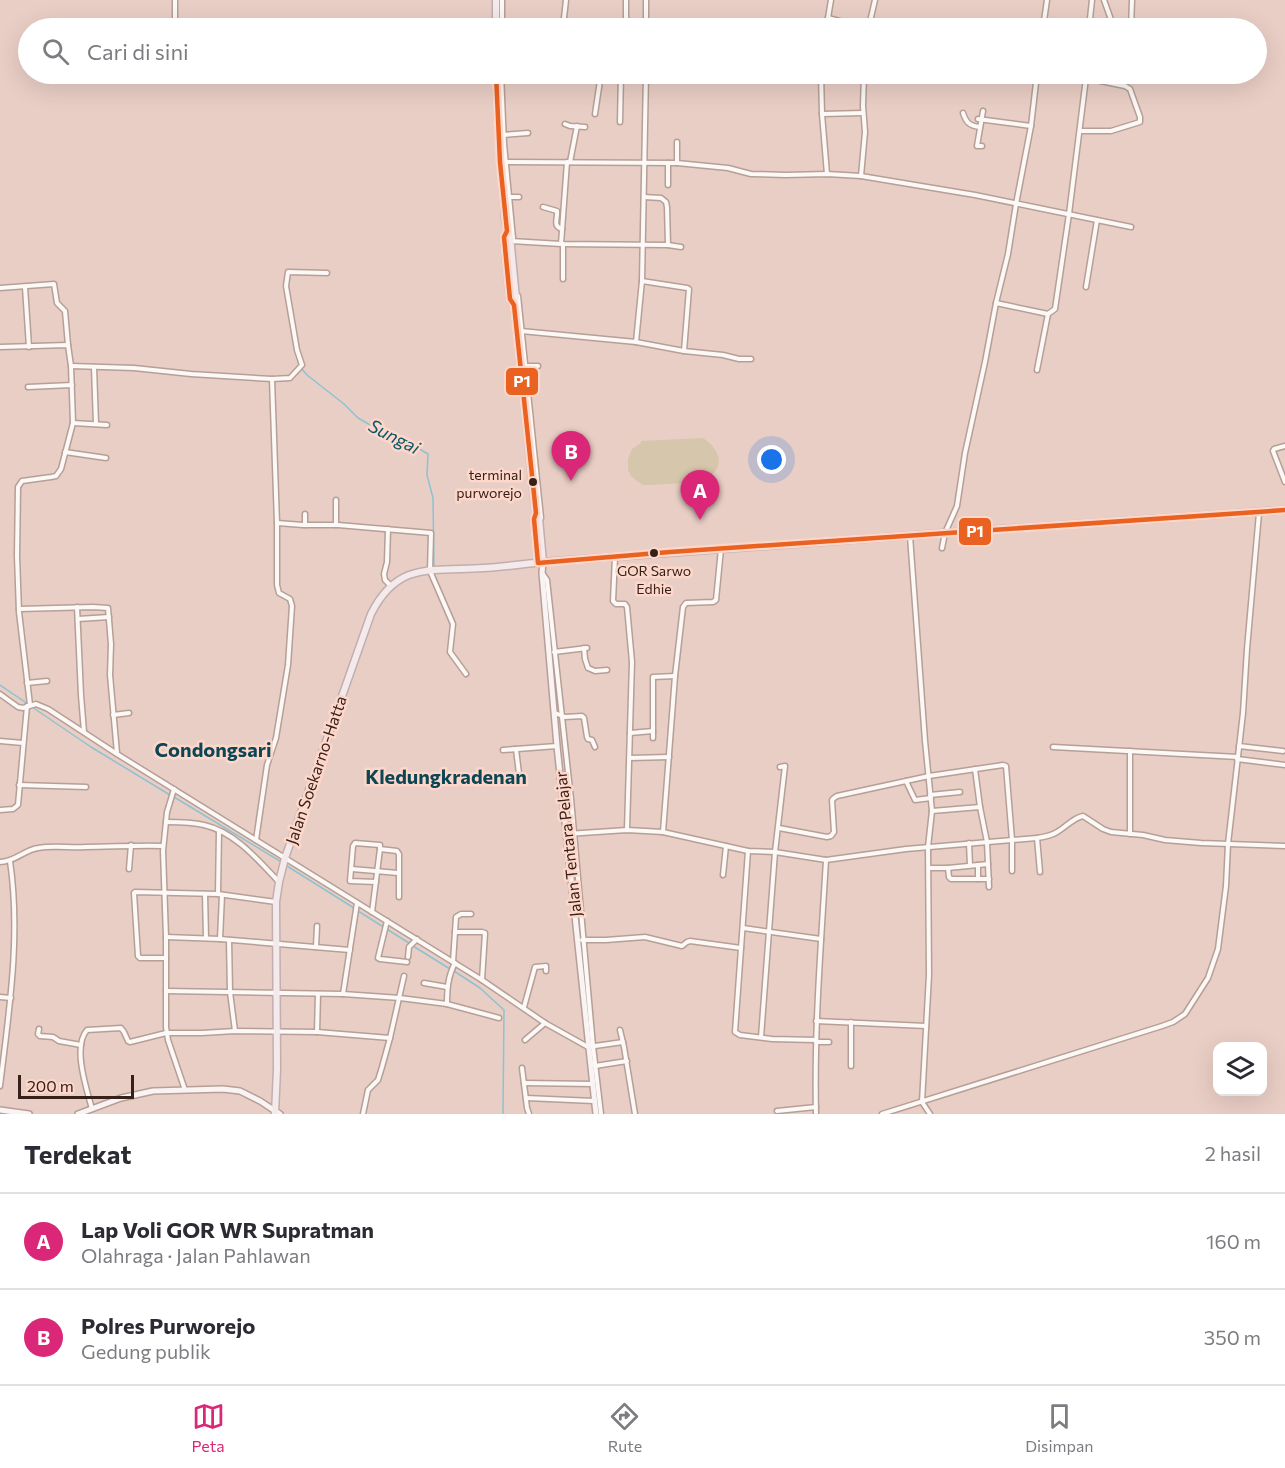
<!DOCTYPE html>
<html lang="id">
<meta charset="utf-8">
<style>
:root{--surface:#fff;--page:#f7f7f7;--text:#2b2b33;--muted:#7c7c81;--line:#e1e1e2;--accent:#db2777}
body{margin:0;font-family:Commissioner,sans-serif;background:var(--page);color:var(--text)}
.controls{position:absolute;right:18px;bottom:18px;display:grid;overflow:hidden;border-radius:12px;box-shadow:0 6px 24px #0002}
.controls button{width:54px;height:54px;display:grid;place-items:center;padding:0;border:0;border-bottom:2px solid var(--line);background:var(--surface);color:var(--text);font:30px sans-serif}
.scale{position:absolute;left:18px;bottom:15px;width:116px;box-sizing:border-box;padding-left:6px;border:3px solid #362018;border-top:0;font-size:16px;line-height:21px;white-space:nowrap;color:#362018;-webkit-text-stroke:4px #fdd7ca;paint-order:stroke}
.you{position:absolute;left:772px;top:460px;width:21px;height:21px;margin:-15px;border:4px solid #fff;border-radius:50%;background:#1a73e8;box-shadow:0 0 0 9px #1a73e833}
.badge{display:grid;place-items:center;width:39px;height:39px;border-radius:50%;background:var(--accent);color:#fff;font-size:20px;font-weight:700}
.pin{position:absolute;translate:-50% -50px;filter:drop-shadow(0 2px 3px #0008)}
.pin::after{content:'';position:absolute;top:32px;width:21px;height:18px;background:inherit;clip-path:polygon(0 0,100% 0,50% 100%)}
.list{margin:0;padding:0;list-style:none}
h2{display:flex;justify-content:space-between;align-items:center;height:78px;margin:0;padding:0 24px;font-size:26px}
h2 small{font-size:20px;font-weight:400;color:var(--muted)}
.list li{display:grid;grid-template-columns:39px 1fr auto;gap:18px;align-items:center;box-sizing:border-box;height:96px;padding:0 24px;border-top:2px solid var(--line)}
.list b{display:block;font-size:22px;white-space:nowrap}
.list p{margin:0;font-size:20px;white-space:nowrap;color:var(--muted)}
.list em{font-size:20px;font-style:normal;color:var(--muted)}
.icon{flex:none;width:33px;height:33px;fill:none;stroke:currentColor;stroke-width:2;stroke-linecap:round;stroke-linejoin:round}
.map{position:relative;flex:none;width:1285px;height:1114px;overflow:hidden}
.search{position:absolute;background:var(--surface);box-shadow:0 6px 24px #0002;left:18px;right:18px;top:18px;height:66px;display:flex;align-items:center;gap:15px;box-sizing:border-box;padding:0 21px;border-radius:33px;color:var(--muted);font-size:22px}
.sheet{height:270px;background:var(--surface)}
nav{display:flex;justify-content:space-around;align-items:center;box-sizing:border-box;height:84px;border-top:2px solid var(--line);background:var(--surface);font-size:16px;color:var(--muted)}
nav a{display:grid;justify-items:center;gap:3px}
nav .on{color:var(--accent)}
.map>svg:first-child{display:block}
.green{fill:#d6c6ab}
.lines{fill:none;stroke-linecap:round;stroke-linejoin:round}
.stream{stroke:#8ec2d2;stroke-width:1.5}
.minor-casing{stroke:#b59f97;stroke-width:7}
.secondary-casing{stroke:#b59f97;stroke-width:8}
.primary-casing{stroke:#c2aeae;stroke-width:9}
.trunk-casing{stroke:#c2aeae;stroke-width:9}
.minor{stroke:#fcf8f6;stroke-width:4}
.secondary{stroke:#f9f3f3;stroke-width:5}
.primary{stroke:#f6edef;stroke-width:6}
.trunk{stroke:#f4eaec;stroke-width:6}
.bus-1-casing{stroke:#fdd7ca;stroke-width:9}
.bus-1{stroke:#e96222;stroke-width:4.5}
.bus-dot{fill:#362018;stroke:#fdd7ca;stroke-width:2}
.labels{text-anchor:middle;stroke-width:5;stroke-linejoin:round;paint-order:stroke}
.bus-label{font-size:14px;fill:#362018;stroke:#fdd7ca;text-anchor:end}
.street-label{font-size:16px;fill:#362018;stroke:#fdd7ca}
.water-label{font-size:18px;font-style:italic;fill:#0a5668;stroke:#fdd7ca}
.quarter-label{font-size:20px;font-weight:bold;fill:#0c4553;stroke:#fdd7ca}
.line-badge{stroke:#fdd7ca;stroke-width:2}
.badge-label{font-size:16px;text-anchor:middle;font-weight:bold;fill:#fff}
</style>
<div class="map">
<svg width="1285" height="1114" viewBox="0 0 1285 1114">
<rect width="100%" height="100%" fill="#e9cec5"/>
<path class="green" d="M703,438C720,449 727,467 705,480V482L650,485H643L637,481L631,476L628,470V459L632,449L641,443V441Z"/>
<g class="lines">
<g class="stream">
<polyline points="301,368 307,375 344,404 358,418 386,434 416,447 428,454 427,475 433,498 434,568"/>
<polyline points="0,685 28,704"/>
<polyline points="32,707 91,747 170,795"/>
<polyline points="174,797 283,863"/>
<polyline points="287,866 354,908"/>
<polyline points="358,911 409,943"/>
<polyline points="413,946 450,969"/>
<polyline points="454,971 480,988 504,1010 503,1114"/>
</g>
<defs>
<g id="minor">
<polyline points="175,0 175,19"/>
<polyline points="626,0 626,17 628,23 634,25 646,26"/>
<polyline points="646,0 646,28"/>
<polyline points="831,0 828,18 843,22 888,28"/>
<polyline points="1104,0 1114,28"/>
<polyline points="869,26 875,0"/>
<polyline points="496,27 563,27 566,0"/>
<polyline points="502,28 502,0"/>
<polyline points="626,28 628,23"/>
<polyline points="826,28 828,18"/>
<polyline points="1043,28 1047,0"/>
<polyline points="1089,28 1092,0"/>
<polyline points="1131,28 1132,0"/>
<polyline points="501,74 504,144 513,238"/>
<polyline points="821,74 822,114 827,174"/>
<polyline points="1052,74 1086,78 1125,86 1130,89 1140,117 1140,122 1111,131 1080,131"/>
<path d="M963,113C966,122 969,126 980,127"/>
<polyline points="595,114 601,74"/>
<polyline points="822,114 863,113"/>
<polyline points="978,119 1031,126"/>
<polyline points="620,122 621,74"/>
<polyline points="565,124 570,126 585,127"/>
<polyline points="502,135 528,133"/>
<polyline points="982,146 977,146 983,111"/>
<polyline points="500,162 677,163 728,168 751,174 786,175 827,174 861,176 975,195 1131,227"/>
<polyline points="570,162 577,126"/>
<polyline points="668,163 668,185"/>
<polyline points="677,163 677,142"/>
<polyline points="861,176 865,132 863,106 864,74"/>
<polyline points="507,197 519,197"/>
<polyline points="644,197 661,198 666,202 667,207 668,245"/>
<path d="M543,207L557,211C558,219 552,226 562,229"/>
<polyline points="511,241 561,244 668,245 681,247"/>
<polyline points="561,244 567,162"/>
<polyline points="563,279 563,244"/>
<polyline points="642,281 687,288 689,289 684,351"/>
<polyline points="25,287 29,347"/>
<polyline points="1086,287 1097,220"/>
<polyline points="0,288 54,284 57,303 65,311 68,345"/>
<polyline points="518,296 541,518"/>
<polyline points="996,303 1048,314 1055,309 1069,214 1086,78"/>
<polyline points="521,331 636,342 684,351 723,355 739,359 751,359"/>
<polyline points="636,342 642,281 646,74"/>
<polyline points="0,347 68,345 71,366 73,423 61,469 56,476 51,477 22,481 18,487 17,556 19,612 30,705"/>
<polyline points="71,366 134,368 191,374 272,379 290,378 302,365 297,350 286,286 288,272 327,273"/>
<polyline points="524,366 538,366"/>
<polyline points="94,367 96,424"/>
<polyline points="1037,370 1048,314"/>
<polyline points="28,387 72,385"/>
<polyline points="73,423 107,425"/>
<polyline points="65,452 106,458"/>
<polyline points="1285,482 1273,451 1274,449 1285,446"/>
<polyline points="336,500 336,525"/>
<polyline points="305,514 305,525"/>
<polyline points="277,523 303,525 338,525 431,533 430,571 453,624 450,652 466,674"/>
<polyline points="388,529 387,562 384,574 385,580 391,586"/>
<polyline points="910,536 925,741 932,811 928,847 929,975 922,1102 930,1114"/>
<polyline points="942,548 945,533 957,506 965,453 985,362 996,303 1008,254 1016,204 1031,126 1037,74"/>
<polyline points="615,557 613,601 616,604 625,604 627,607 632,662 627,830"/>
<polyline points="543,574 547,580 571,799 593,1046 601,1114"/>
<polyline points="77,607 81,695 84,732"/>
<polyline points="19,609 93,607 108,608 111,644 110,675 117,753"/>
<polyline points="78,619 109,617"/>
<polyline points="584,648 585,659 588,668 595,671 607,670"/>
<polyline points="554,652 587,648"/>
<polyline points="27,683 47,681"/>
<polyline points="0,694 18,707 23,708 36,704 48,709 117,754 482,980 545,1023 588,1047 623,1042"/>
<polyline points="555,713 565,717 582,716 584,718 587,737 588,739 592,740 595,747"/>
<polyline points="113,715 129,713"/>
<polyline points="630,733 653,731"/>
<polyline points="653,738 653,677 675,676"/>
<polyline points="0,741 23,743"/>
<polyline points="1239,746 1283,751"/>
<polyline points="1053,747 1238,757"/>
<polyline points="516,749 520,782"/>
<polyline points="503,750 557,746"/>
<polyline points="630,758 669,757"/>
<polyline points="1237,759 1285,765"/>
<polyline points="975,769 980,807 987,842 989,887"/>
<polyline points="906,781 915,800 931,798"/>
<polyline points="19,785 86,787"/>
<polyline points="174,789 167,812 163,851 166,937 166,1027 168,1040 185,1090"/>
<polyline points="930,795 960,792"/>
<polyline points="0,810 13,809 18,805 27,706"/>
<polyline points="932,811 980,807"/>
<path d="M166,822C179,822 192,822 204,825C235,832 258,860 279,882"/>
<polyline points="779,828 827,837 831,836 834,832 832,800 834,798 837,796 929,776 1003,765 1006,766 1012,840 1012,871"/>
<polyline points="663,832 675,676 683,607 686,603 713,602 716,600 721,549"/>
<path d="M567,834L627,830L663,832L748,851L775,852L826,860L906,849L1037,838C1044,837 1051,836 1057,832C1066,827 1073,818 1083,816L1103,829L1111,832L1143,835L1165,840L1201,843L1285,846"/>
<polyline points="1130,834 1130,751"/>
<polyline points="1037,838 1040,872"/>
<polyline points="256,840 267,765 276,738 288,665 292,606 290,599 279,593 277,585 277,523 272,379"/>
<polyline points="969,843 970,865"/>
<polyline points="748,851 735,1032 740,1035 772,1039 816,1040"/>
<path d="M0,862C15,862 24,850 38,848C53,845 70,848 85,847C111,847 137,845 163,846"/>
<polyline points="978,865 978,879"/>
<polyline points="929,868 948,868 949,877 951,879 989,879"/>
<polyline points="948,868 988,864"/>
<polyline points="129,869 131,845"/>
<polyline points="352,869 398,873"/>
<polyline points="723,875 726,846"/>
<polyline points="376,882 350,881 353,846 355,843 380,845 380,849 397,851 399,854 399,897"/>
<polyline points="205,894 206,938"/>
<polyline points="218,894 219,831"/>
<polyline points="372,912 380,849"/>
<polyline points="387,921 378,958 380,959 407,962"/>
<polyline points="743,928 821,939"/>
<polyline points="455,932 482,932 485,933 482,980"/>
<polyline points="166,937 220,939 350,950"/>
<polyline points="220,939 222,895"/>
<polyline points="229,940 230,992 235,1031"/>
<polyline points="582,940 606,940 645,937 682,946 687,942 690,941 741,948"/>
<polyline points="316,947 317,926"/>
<polyline points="408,957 409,947 417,939"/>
<polyline points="166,958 140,958 138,956 134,893 135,892 218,894 276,902"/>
<polyline points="453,962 456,917 461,914 471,914"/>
<polyline points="424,983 447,987"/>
<polyline points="166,991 343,994 400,998 447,1004 499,1018"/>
<polyline points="343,994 357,903"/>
<polyline points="0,997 11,998"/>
<path d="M447,1004C447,989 448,976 455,963"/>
<polyline points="524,1007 535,967 546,966 546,971"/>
<polyline points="816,1021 926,1026"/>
<polyline points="39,1029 38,1034 40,1036 53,1037 59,1041 81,1045"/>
<polyline points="620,1030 624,1047 635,1114"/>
<polyline points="317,1032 318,994"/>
<polyline points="761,1037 775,852 785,766 780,767"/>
<polyline points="525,1040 545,1023"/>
<polyline points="816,1042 829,1042"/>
<polyline points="595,1066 627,1061"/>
<polyline points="851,1066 851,1022"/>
<polyline points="522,1068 527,1108 529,1114"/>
<polyline points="524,1083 593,1084"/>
<path d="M0,1086C9,1011 21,936 10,861"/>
<polyline points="526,1098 594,1101"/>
<path d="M92,1109C87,1090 72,1047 87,1030L121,1028L124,1032L128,1041L130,1042L166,1033H202L235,1031L317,1032L390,1038"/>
<polyline points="777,1111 816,1107"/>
<polyline points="363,1114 368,1090 378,1080 382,1067 390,1038 404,976"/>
<path d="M816,1114C814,1029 821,945 826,860"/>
<polyline points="882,1114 1162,1026 1173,1022 1185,1014 1208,978 1218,949 1226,886 1228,844 1243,713 1247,649 1259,513"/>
</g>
<g id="secondary">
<polyline points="543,562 542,573 557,746 596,1114"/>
<polyline points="0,1110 29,1114"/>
<polyline points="78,1114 121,1098 153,1091 223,1089 240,1091 260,1101 280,1114"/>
</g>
<polyline id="primary" points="543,562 945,533 1285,510"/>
<g id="trunk">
<polyline points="496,28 496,0"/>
<path d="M496,74C498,116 500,158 504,200C505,211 504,226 510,236L516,298L514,305"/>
<polyline points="507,231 504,237 507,269 510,299 514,305 517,331 534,497 536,513 534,519 538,563"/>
<path d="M275,1114L277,1069L276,902L279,882L285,858L371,614C379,598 391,582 409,575C432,567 459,570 483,568C503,567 523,564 543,562L539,518L536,513"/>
</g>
</defs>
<use href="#minor" class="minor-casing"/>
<use href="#secondary" class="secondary-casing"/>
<use href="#primary" class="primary-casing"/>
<use href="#trunk" class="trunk-casing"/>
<use href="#minor" class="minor"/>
<use href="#secondary" class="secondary"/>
<use href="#primary" class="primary"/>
<use href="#trunk" class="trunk"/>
<defs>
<polyline id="bus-1" points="496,74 500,162 507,231 504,237 510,299 514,305 536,513 534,519 538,563 670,552 1285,510"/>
</defs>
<use href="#bus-1" class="bus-1-casing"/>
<use href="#bus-1" class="bus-1"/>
</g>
<g class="bus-dot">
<circle cx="533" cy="482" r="5"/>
<circle cx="654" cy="553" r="5"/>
</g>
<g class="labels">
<g class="bus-label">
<text x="522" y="480">terminal<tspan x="522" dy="18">purworejo</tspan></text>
<text x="654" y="576" text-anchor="middle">GOR Sarwo<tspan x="654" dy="18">Edhie</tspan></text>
</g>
<g class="street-label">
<text transform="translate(316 770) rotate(-71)" y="6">Jalan Soekarno-Hatta</text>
<text transform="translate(568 844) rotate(-96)" y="6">Jalan Tentara Pelajar</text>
</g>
<g class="water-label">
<text transform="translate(394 437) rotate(27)" y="6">Sungai</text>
</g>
<g class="quarter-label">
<text x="213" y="757">Condongsari</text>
<text x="446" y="784">Kledungkradenan</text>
</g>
</g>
<g class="line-badge">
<rect x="505" y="367" width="34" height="29" rx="6" fill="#e96222"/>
<rect x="958" y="517" width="34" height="29" rx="6" fill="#e96222"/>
</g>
<g class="badge-label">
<text x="522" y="387">P1</text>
<text x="975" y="537">P1</text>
</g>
</svg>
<div class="controls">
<button><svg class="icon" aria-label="layers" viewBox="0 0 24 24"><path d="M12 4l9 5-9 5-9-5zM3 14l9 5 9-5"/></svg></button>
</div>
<div class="scale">200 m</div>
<div class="you"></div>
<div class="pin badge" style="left:700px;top:520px">A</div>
<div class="pin badge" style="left:571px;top:481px">B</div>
<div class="search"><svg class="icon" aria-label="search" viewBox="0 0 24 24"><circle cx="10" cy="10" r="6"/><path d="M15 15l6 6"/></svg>Cari di sini</div>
</div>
<section class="sheet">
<h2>Terdekat<small>2 hasil</small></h2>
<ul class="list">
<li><span class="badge">A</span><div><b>Lap Voli GOR WR Supratman</b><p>Olahraga · Jalan Pahlawan</p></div><em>160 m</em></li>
<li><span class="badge">B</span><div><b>Polres Purworejo</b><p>Gedung publik</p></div><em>350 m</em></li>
</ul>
</section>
<nav>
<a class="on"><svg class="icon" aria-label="map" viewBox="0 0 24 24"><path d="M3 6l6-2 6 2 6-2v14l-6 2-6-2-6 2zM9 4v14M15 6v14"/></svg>Peta</a>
<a><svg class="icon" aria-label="directions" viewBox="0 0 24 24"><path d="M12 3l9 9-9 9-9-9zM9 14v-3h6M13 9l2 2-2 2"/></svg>Rute</a>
<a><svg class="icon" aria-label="saved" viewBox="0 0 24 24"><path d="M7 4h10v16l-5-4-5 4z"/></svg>Disimpan</a>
</nav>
